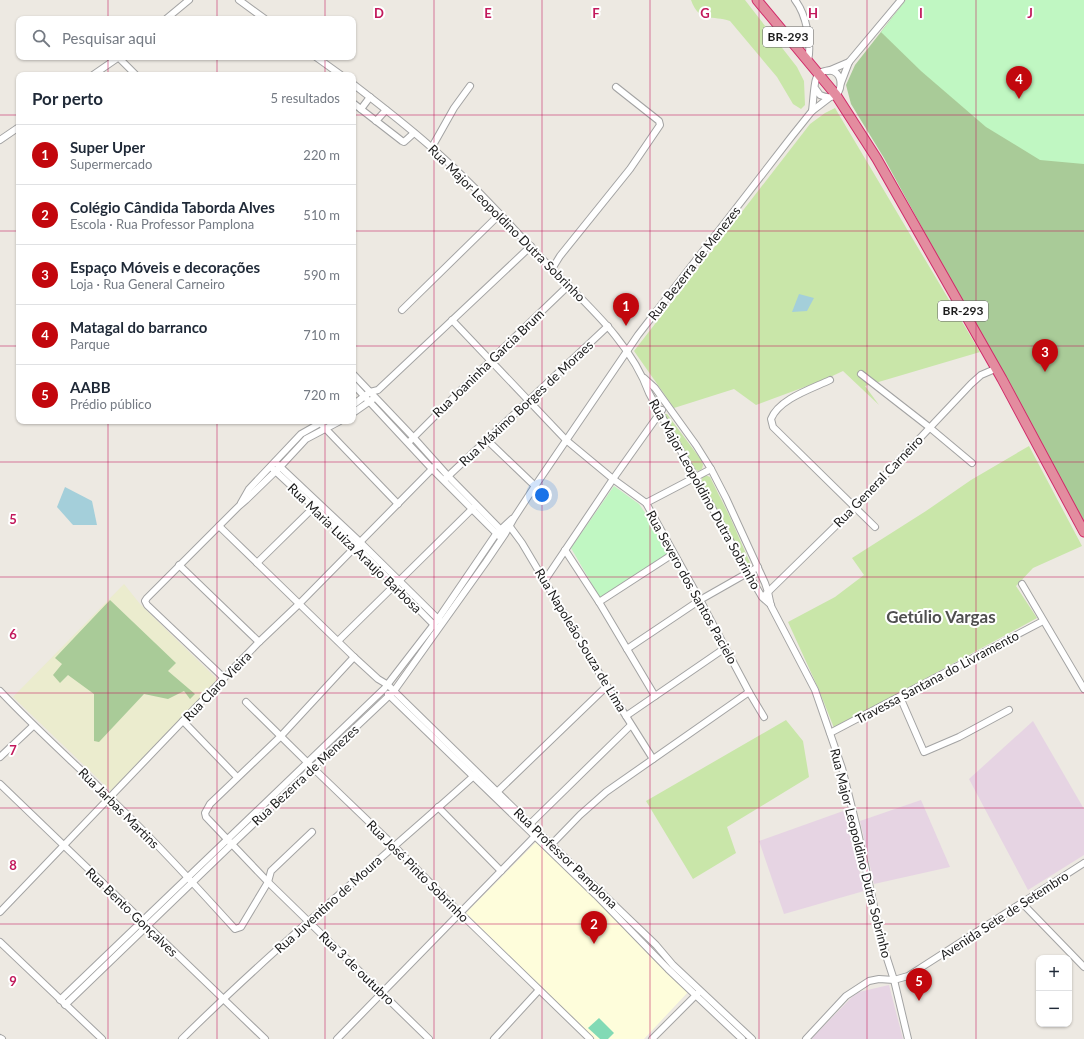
<!DOCTYPE html>
<html lang="pt">
<meta charset="utf-8">
<style>
:root{--surface:#fff;--page:#f6f6f7;--text:#1f2937;--muted:#747a83;--line:#e0e1e3;--accent:#c2070d}
body{margin:0;font-family:Lato,sans-serif;background:var(--page);color:var(--text)}
.controls{position:absolute;right:12px;bottom:12px;display:grid;overflow:hidden;border-radius:8px;box-shadow:0 1px 3px #0004}
.controls button{width:36px;height:36px;display:grid;place-items:center;padding:0;border:0;border-bottom:1px solid var(--line);background:var(--surface);color:var(--text);font:20px sans-serif}
.you{position:absolute;left:542px;top:495px;width:14px;height:14px;margin:-10px;border:3px solid #fff;border-radius:50%;background:#1a73e8;box-shadow:0 0 0 6px #1a73e833}
.badge{display:grid;place-items:center;width:26px;height:26px;border-radius:50%;background:var(--accent);color:#fff;font-size:13px;font-weight:700}
.pin{position:absolute;translate:-50% -33px;filter:drop-shadow(0 1px 2px #0008)}
.pin::after{content:'';position:absolute;top:21px;width:14px;height:12px;background:inherit;clip-path:polygon(0 0,100% 0,50% 100%)}
.list{margin:0;padding:0;list-style:none}
h2{display:flex;justify-content:space-between;align-items:center;height:52px;margin:0;padding:0 16px;font-size:17px}
h2 small{font-size:13px;font-weight:400;color:var(--muted)}
.list li{display:grid;grid-template-columns:26px 1fr auto;gap:12px;align-items:center;box-sizing:border-box;height:60px;padding:0 16px;border-top:1px solid var(--line)}
.list b{display:block;font-size:15px;white-space:nowrap}
.list p{margin:0;font-size:13px;white-space:nowrap;color:var(--muted)}
.list em{font-size:13px;font-style:normal;color:var(--muted)}
.icon{flex:none;width:22px;height:22px;fill:none;stroke:currentColor;stroke-width:2;stroke-linecap:round;stroke-linejoin:round}
.map{position:relative;flex:none;width:1084px;height:1039px;overflow:hidden}
.search{position:absolute;background:var(--surface);box-shadow:0 1px 3px #0004;left:16px;top:16px;width:340px;height:44px;display:flex;align-items:center;gap:10px;box-sizing:border-box;padding:0 14px;border-radius:8px;color:var(--muted);font-size:15px}
.panel{position:absolute;background:var(--surface);box-shadow:0 1px 3px #0004;left:16px;top:72px;width:340px;height:352px;border-radius:8px}
.map>svg:first-child{display:block}
.industrial{fill:#e6d4e3}
.education{fill:#fefddb}
.farmland{fill:#ebecce}
.grass{fill:#c9e6a9}
.forest{fill:#a9cb98}
.park{fill:#c0f7c2}
.pitch{fill:#82dab5}
.water{fill:#a4cfda}
.lines{fill:none;stroke-linecap:round;stroke-linejoin:round}
.minor-casing{stroke:#a3a3a3;stroke-width:8}
.highway-casing{stroke:#d12a69;stroke-width:11}
.minor{stroke:#fff;stroke-width:6}
.highway{stroke:#e38c9f;stroke-width:9}
.grid{fill:none;stroke:#c2185b;stroke-width:1;stroke-opacity:0.55}
.labels{text-anchor:middle;stroke-width:4;stroke-linejoin:round;paint-order:stroke}
.shield{fill:#fff;stroke:#606060;stroke-width:1}
.shield-label{font-size:12px;font-weight:bold;fill:#1c1c1c}
.street-label{font-size:13px;fill:#1c1c1c;stroke:#fff}
.district-label{font-size:17px;font-weight:bold;fill:#4f4f4f;stroke:#fff}
.grid-label{font-size:13px;text-anchor:middle;font-weight:bold;fill:#c2185b;stroke:#fff;stroke-width:4;stroke-linejoin:round;paint-order:stroke}
</style>
<div class="map">
<svg width="1084" height="1039" viewBox="0 0 1084 1039">
<rect width="100%" height="100%" fill="#ede9e2"/>
<g class="industrial">
<polygon points="1033,721 1084,809 1084,855 1028,890 969,779"/>
<polygon points="921,800 950,867 874,884 860,821"/>
<polygon points="846,810 864,891 784,914 759,841"/>
<polygon points="889,985 903,1039 811,1039 852,997 859,992"/>
</g>
<polygon class="education" points="537,841 689,991 644,1039 595,1039 466,913"/>
<polygon class="farmland" points="124,584 140,604 218,680 112,792 13,697"/>
<g class="grass">
<path d="M691,0H745L797,67L804,81L805,105L801,109L793,104L777,77L730,21C713,15 699,23 691,0Z"/>
<polygon points="835,108 980,352 865,386 879,405 843,371 826,379 756,405 734,389 674,408 634,351 810,124 825,113"/>
<polygon points="665,414 667,414 702,461 703,465 702,469 698,471 694,468 665,416"/>
<polygon points="1029,446 1082,546 1033,568 1016,586 1037,618 834,728 819,690 788,622 835,597 864,575 852,558 926,511 971,480"/>
<polygon points="705,475 710,477 730,517 751,565 751,568 748,568 701,482 703,476"/>
<polygon points="786,720 803,741 809,777 727,827 736,853 693,879 646,801"/>
</g>
<g class="forest">
<polygon points="906,0 1084,0 1084,524 884,158 851,104 846,85 855,65"/>
<polygon points="110,600 176,663 168,671 195,694 190,699 184,691 168,699 144,694 99,742 94,741 94,694 68,675 60,683 53,675 62,664 55,658"/>
</g>
<g class="park">
<polygon points="906,0 1084,0 1084,164 1040,160 986,127 921,71 881,32"/>
<polygon points="614,486 639,504 648,517 667,554 600,598 571,548"/>
</g>
<polygon class="pitch" points="599,1018 614,1033 608,1039 600,1039 588,1028"/>
<g class="water">
<polygon points="799,294 814,298 807,311 792,312"/>
<polygon points="65,487 92,501 97,525 73,525 57,507"/>
</g>
<g class="lines">
<defs>
<g id="minor">
<polyline points="239,0 265,19"/>
<path d="M795,0C806,14 812,43 808,61"/>
<polyline points="166,19 189,0"/>
<polyline points="118,57 136,75"/>
<polyline points="316,57 341,75"/>
<polyline points="828,71 849,62"/>
<polyline points="93,75 119,57"/>
<polyline points="841,83 849,62 901,0"/>
<path d="M353,84C379,104 406,125 431,147C475,185 513,229 553,270C589,307 631,343 649,393L748,573L762,597L771,605"/>
<polyline points="353,103 402,141 404,142 414,133"/>
<polyline points="361,109 370,97"/>
<path d="M812,111C813,104 814,84 816,79C817,76 820,72 825,71C847,65 846,107 820,95L815,88"/>
<polyline points="376,121 386,110"/>
<polyline points="0,140 19,127"/>
<polyline points="432,147 454,108 470,86"/>
<polyline points="552,269 560,256 630,169 660,125 659,121 616,87"/>
<polyline points="402,310 500,214"/>
<polyline points="452,320 566,440 613,479 646,503 700,600 749,692 764,717"/>
<polyline points="353,374 413,437 448,476 503,532"/>
<polyline points="861,374 929,427 972,463"/>
<polyline points="644,378 655,388 696,445 711,469 726,498 765,583 768,592 771,606 815,690 842,768 857,828 882,943 894,980 908,1039"/>
<path d="M830,380C811,389 779,399 771,419L773,427L875,527"/>
<polyline points="353,384 432,469 500,537"/>
<polyline points="353,405 370,392 378,390 531,246"/>
<polyline points="353,413 373,399"/>
<polyline points="323,426 398,504"/>
<polyline points="487,440 535,486"/>
<polyline points="409,442 491,360 569,285"/>
<polyline points="275,462 360,542 440,621"/>
<polyline points="271,467 356,546 436,627"/>
<polyline points="444,480 608,326"/>
<polyline points="241,503 249,489 301,434 324,421"/>
<polyline points="646,503 711,469"/>
<polyline points="508,524 522,543 607,686 653,759"/>
<polyline points="219,526 354,657 378,679 388,685 394,691 530,824 656,945 673,965 752,1039"/>
<polyline points="565,550 599,602 655,696"/>
<polyline points="257,563 316,505"/>
<polyline points="179,565 259,642"/>
<polyline points="545,580 613,479 662,410"/>
<polyline points="1022,584 1084,689"/>
<polyline points="766,594 854,508 971,384 981,375 995,369"/>
<polyline points="599,602 673,554"/>
<polyline points="338,641 473,508"/>
<polyline points="627,649 700,600 758,567"/>
<polyline points="354,657 280,737 210,804 205,813 206,817 268,882 429,1039"/>
<polyline points="224,678 147,605 145,601 147,598 239,506 246,500 280,467 306,439 340,421"/>
<path d="M0,691C35,728 73,762 109,797C153,839 194,884 235,929L241,927L268,882L271,871L312,832"/>
<polyline points="388,694 596,895 668,969 742,1039"/>
<polyline points="900,697 924,752 959,737 1009,710"/>
<polyline points="246,702 313,768 393,845 460,913 590,1039"/>
<polyline points="626,716 725,648"/>
<polyline points="183,721 237,777"/>
<polyline points="830,733 1043,621"/>
<polyline points="0,757 33,726"/>
<polyline points="0,784 265,1039"/>
<polyline points="496,793 607,686"/>
<polyline points="438,807 501,871"/>
<polyline points="528,826 631,725"/>
<polyline points="550,846 580,815 606,792 749,692"/>
<polyline points="1022,903 1084,967"/>
<polyline points="0,912 224,678 259,642 299,604 437,464"/>
<polyline points="0,942 102,1039"/>
<polyline points="60,1000 384,689 438,619 496,534 512,519"/>
<polyline points="65,1005 231,845 394,691 486,562 505,534 514,518 535,486 638,335 792,136 812,111 829,98"/>
<polyline points="0,1038 2,1039"/>
<path d="M182,1039C276,946 378,862 476,774"/>
<polyline points="337,1039 537,834"/>
<polyline points="494,1039 539,990"/>
<polyline points="652,1039 698,993"/>
<polyline points="806,1039 846,996 869,981 879,979 894,980 908,976 1084,863"/>
</g>
<polyline id="highway" points="757,0 836,95 877,159 1002,379 1084,532"/>
</defs>
<use href="#minor" class="minor-casing"/>
<use href="#highway" class="highway-casing"/>
<use href="#minor" class="minor"/>
<use href="#highway" class="highway"/>
</g>
<path class="grid" d="M108,0V19M217,0V19M325,0V19M434,0V1039M542,0V1039M650,0V1039M759,0V1039M867,0V1039M976,0V1039M108,57V75M217,57V75M325,57V75M0,115H19M353,115H1084M0,231H19M353,231H1084M0,346H19M353,346H1084M108,421V1039M217,421V1039M325,421V1039M0,462H1084M0,577H1084M0,693H1084M0,808H1084M0,924H1084"/>
<g class="labels">
<g class="shield">
<rect x="763" y="27" width="50" height="20" rx="3"/>
<rect x="938" y="301" width="50" height="20" rx="3"/>
</g>
<g class="shield-label">
<text x="788" y="41">BR-293</text>
<text x="963" y="315">BR-293</text>
</g>
<g class="street-label">
<text transform="translate(507 223) rotate(45)" y="5">Rua Major Leopoldino Dutra Sobrinho</text>
<text transform="translate(694 263) rotate(-52)" y="5">Rua Bezerra de Menezes</text>
<text transform="translate(488 363) rotate(-44)" y="5">Rua Joaninha Garcia Brum</text>
<text transform="translate(526 403) rotate(-43)" y="5">Rua Máximo Borges de Moraes</text>
<text transform="translate(878 481) rotate(-46)" y="5">Rua General Carneiro</text>
<text transform="translate(705 494) rotate(61)" y="5">Rua Major Leopoldino Dutra Sobrinho</text>
<text transform="translate(355 548) rotate(44)" y="5">Rua Maria Luiza Araujo Barbosa</text>
<text transform="translate(692 587) rotate(61)" y="5">Rua Severo dos Santos Pacielo</text>
<text transform="translate(581 640) rotate(59)" y="5">Rua Napoleão Souza de Lima</text>
<text transform="translate(937 677) rotate(-28)" y="5">Travessa Santana do Livramento</text>
<text transform="translate(217 686) rotate(-46)" y="5">Rua Claro Vieira</text>
<text transform="translate(305 775) rotate(-43)" y="5">Rua Bezerra de Menezes</text>
<text transform="translate(119 808) rotate(45)" y="5">Rua Jarbas Martins</text>
<text transform="translate(861 853) rotate(76)" y="5">Rua Major Leopoldino Dutra Sobrinho</text>
<text transform="translate(566 858) rotate(44)" y="5">Rua Professor Pamplona</text>
<text transform="translate(418 871) rotate(45)" y="5">Rua José Pinto Sobrinho</text>
<text transform="translate(328 904) rotate(-42)" y="5">Rua Juventino de Moura</text>
<text transform="translate(132 912) rotate(44)" y="5">Rua Bento Gonçalves</text>
<text transform="translate(1004 915) rotate(-33)" y="5">Avenida Sete de Setembro</text>
<text transform="translate(357 968) rotate(44)" y="5">Rua 3 de outubro</text>
</g>
<g class="district-label">
<text x="941" y="623">Getúlio Vargas</text>
</g>
</g>
<g class="grid-label">
<text x="379" y="18">D</text>
<text x="488" y="18">E</text>
<text x="596" y="18">F</text>
<text x="705" y="18">G</text>
<text x="813" y="18">H</text>
<text x="921" y="18">I</text>
<text x="1030" y="18">J</text>
<text x="13" y="524">5</text>
<text x="13" y="639">6</text>
<text x="13" y="755">7</text>
<text x="13" y="870">8</text>
<text x="13" y="986">9</text>
</g>
</svg>
<div class="controls">
<button>+</button>
<button>−</button>
</div>
<div class="you"></div>
<div class="pin badge" style="left:626px;top:326px">1</div>
<div class="pin badge" style="left:594px;top:944px">2</div>
<div class="pin badge" style="left:1045px;top:372px">3</div>
<div class="pin badge" style="left:1019px;top:99px">4</div>
<div class="pin badge" style="left:919px;top:1001px">5</div>
<div class="search"><svg class="icon" aria-label="search" viewBox="0 0 24 24"><circle cx="10" cy="10" r="6"/><path d="M15 15l6 6"/></svg>Pesquisar aqui</div>
<section class="panel">
<h2>Por perto<small>5 resultados</small></h2>
<ul class="list">
<li><span class="badge">1</span><div><b>Super Uper</b><p>Supermercado</p></div><em>220 m</em></li>
<li><span class="badge">2</span><div><b>Colégio Cândida Taborda Alves</b><p>Escola · Rua Professor Pamplona</p></div><em>510 m</em></li>
<li><span class="badge">3</span><div><b>Espaço Móveis e decorações</b><p>Loja · Rua General Carneiro</p></div><em>590 m</em></li>
<li><span class="badge">4</span><div><b>Matagal do barranco</b><p>Parque</p></div><em>710 m</em></li>
<li><span class="badge">5</span><div><b>AABB</b><p>Prédio público</p></div><em>720 m</em></li>
</ul>
</section>
</div>
